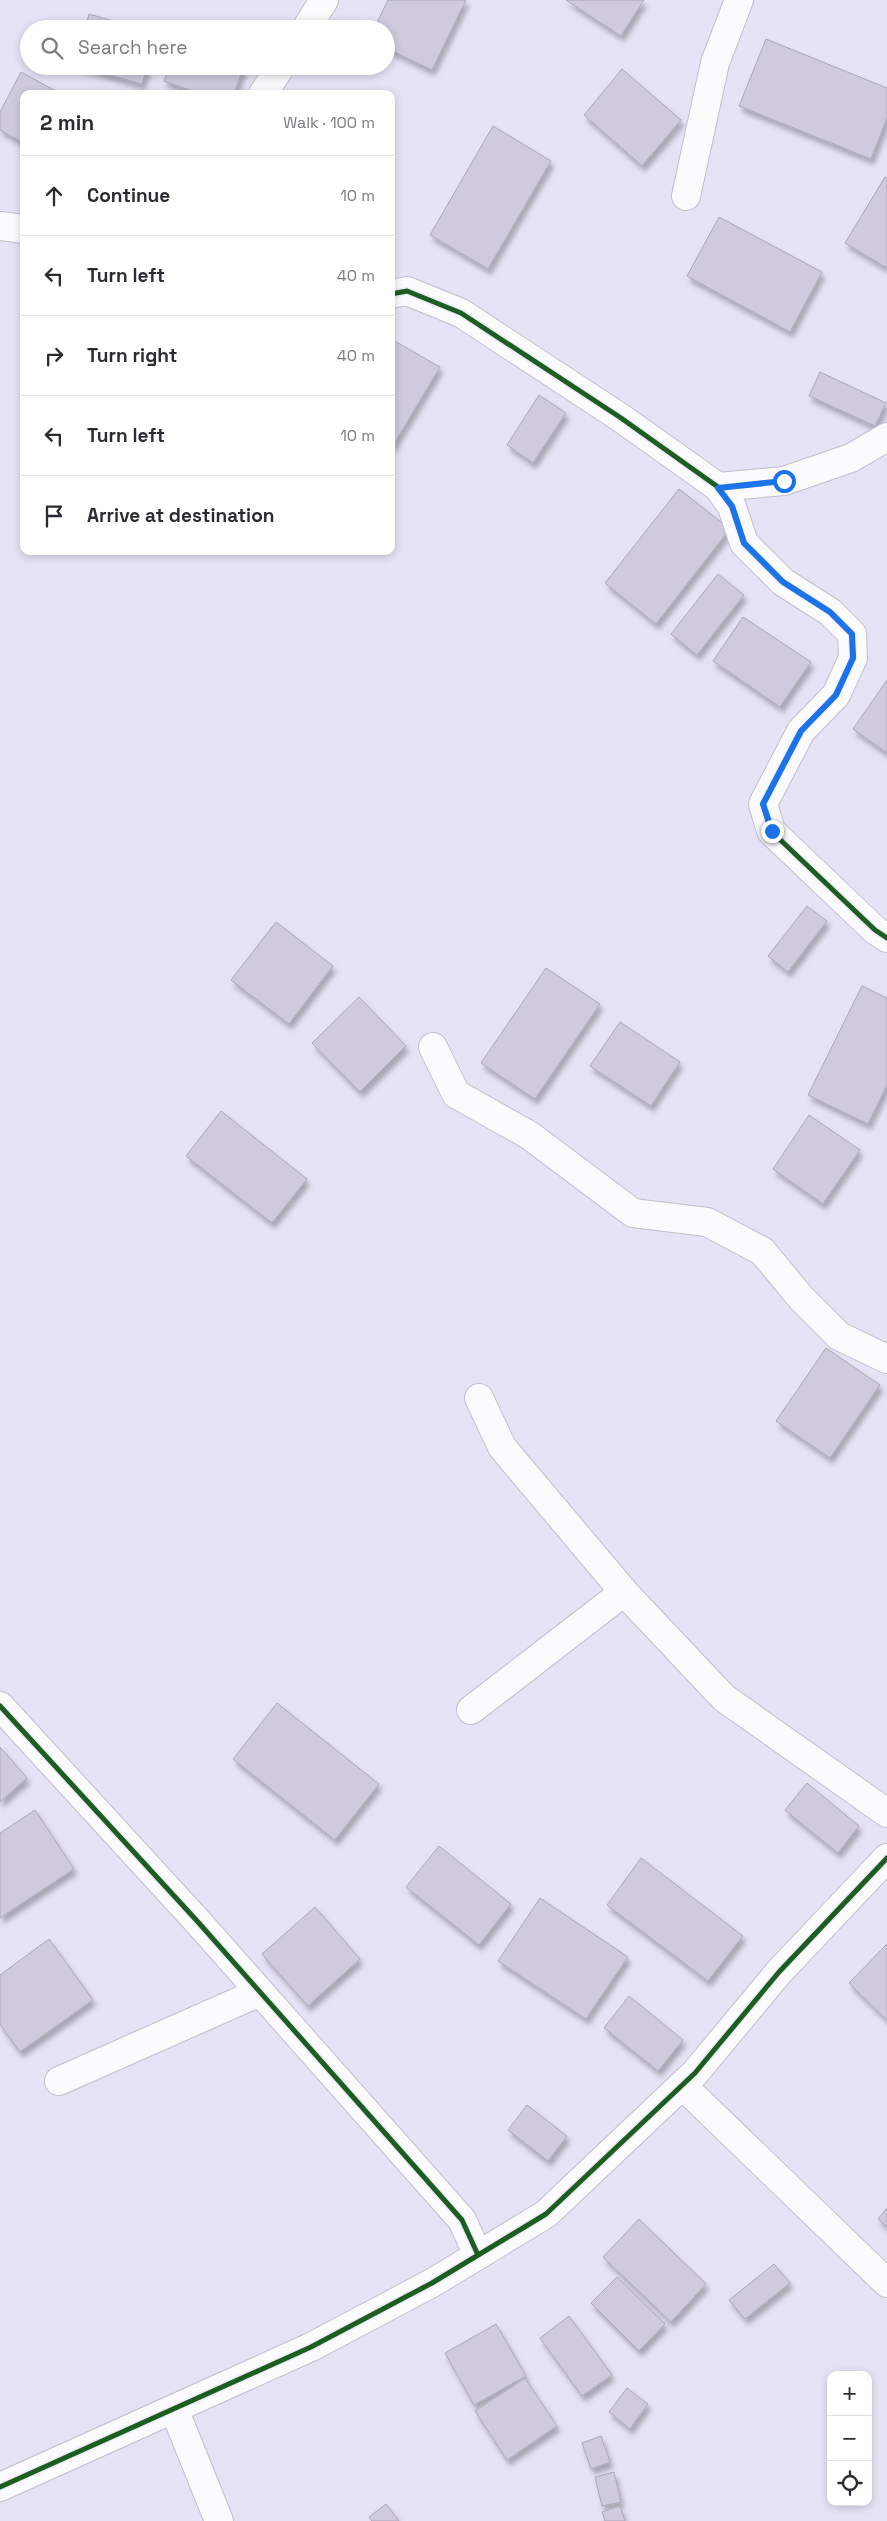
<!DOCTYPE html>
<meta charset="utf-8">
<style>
:root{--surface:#fff;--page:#f2f2f3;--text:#2b2b33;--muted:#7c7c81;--line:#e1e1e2}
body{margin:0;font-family:"Space Grotesk",sans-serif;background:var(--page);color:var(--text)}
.controls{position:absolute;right:15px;bottom:15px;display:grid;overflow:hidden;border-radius:10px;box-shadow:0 2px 8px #0003}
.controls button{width:45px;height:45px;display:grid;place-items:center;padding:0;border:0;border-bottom:1px solid var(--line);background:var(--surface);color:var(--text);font:25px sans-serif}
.stop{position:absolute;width:15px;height:15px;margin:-11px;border:4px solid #1a73e8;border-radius:50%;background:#fff}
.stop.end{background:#1a73e8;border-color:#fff;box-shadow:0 1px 5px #0008}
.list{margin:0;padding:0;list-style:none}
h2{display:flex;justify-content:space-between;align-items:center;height:65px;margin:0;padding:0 20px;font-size:21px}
h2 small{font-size:16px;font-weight:400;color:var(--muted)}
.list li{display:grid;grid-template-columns:32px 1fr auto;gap:15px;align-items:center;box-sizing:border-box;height:80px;padding:0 20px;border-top:1px solid var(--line)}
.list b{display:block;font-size:19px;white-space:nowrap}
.list em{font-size:16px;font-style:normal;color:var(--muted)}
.icon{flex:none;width:28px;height:28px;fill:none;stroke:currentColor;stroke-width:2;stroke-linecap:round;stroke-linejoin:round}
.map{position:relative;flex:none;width:887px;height:2521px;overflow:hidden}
.search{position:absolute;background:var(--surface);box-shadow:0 2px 8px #0003;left:20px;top:20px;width:375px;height:55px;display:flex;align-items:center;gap:12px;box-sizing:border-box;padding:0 18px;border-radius:28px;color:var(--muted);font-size:19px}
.panel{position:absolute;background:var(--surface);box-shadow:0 2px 8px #0003;left:20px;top:90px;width:375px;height:465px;border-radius:10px}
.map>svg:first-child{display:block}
.building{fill:#cfcade;stroke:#aaa8b6;filter:url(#shadow)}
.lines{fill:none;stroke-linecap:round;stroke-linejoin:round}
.minor-casing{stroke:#c1becd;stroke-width:30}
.minor{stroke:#fbfbfe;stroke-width:28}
.cycleway-casing{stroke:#eeebf9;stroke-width:8}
.cycleway{stroke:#1b5e20;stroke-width:5}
.route{stroke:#1a73e8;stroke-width:6}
</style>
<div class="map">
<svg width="887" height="2521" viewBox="0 0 887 2521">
<defs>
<filter id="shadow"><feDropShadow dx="3" dy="5.5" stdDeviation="2.5" flood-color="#0004"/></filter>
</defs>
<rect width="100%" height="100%" fill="#e7e3f6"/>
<g class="building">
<polygon points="388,0 466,0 432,70 386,48 386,29 374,29"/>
<polygon points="566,0 644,0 621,36"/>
<polygon points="89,14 141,29 85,29"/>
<polygon points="766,39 887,88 887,118 871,159 739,106"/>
<polygon points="77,66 148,66 142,84"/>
<polygon points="170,66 244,66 234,94 200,94 164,81"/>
<polygon points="622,69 681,120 642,166 584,115"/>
<polygon points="21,72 61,94 24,94 24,143 0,130 0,112"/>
<polygon points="493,126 551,161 488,269 430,235"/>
<polygon points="885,177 887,178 887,268 845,243"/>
<polygon points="719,217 822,272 790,332 687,276"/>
<polygon points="391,339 440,367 391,449"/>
<polygon points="820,372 886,403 875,426 809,396"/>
<polygon points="539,395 566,413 533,463 507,445"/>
<polygon points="679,489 730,529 656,624 605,583"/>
<polygon points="718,574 744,595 697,655 671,634"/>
<polygon points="743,617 811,662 780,707 713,661"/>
<polygon points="887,680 887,753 853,729"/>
<polygon points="807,906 827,921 788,972 768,956"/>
<polygon points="276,922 333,966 289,1024 231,980"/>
<polygon points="546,968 600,1004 535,1099 481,1063"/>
<polygon points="862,986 887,998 887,1085 868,1124 808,1095"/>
<polygon points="359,997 406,1046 360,1092 312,1043"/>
<polygon points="620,1022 680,1062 651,1106 590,1066"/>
<polygon points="221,1111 307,1179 272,1223 186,1156"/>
<polygon points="809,1115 860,1150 823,1204 773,1169"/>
<polygon points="826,1348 880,1385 830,1458 776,1421"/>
<polygon points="277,1703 379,1784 335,1840 233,1759"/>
<polygon points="0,1747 27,1778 0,1802"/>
<polygon points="807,1783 859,1826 838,1853 785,1810"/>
<polygon points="35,1810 74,1869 0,1918 0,1833"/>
<polygon points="439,1846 511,1904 479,1945 406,1887"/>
<polygon points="641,1858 743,1936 708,1981 607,1905"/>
<polygon points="540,1898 628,1957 586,2019 498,1961"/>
<polygon points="315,1907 360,1959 308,2006 262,1954"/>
<polygon points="49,1939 93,2000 20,2052 0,2024 0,1975"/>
<polygon points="887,1944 887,2020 849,1983"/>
<polygon points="629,1996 683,2040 658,2071 604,2028"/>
<polygon points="527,2105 567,2136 548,2161 508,2130"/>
<polygon points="887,2208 887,2227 878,2219"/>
<polygon points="639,2219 706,2284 671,2322 603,2257"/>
<polygon points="774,2264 790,2283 745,2319 729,2300"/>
<polygon points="617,2277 665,2324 639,2351 591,2303"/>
<polygon points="569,2316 612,2375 582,2396 540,2338"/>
<polygon points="496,2324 526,2376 474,2405 445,2353"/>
<polygon points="525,2378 557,2426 507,2460 475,2411"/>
<polygon points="627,2388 648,2404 630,2429 609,2412"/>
<polygon points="601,2436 610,2462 591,2469 582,2443"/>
<polygon points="614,2472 621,2502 602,2506 595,2477"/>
<polygon points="386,2504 399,2521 372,2521 369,2517"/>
<polygon points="620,2506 625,2521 605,2521 602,2512"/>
</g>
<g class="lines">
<defs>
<g id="minor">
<polyline points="306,29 324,0"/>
<polyline points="263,94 281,66"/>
<polyline points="686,196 715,63 739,0"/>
<polyline points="0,226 24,229"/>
<polyline points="391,294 407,291 461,313 621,418 718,487 732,507 744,543 783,582 830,612 852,634 853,658 836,695 801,731 763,804 771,831 875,930 887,938"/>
<polyline points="718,487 784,481 851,458 887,437"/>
<polyline points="433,1047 456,1094 529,1135 633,1213 707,1222 762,1251 802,1299 839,1336 887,1359"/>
<polyline points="479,1398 502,1447 624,1592 724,1698 887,1813"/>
<polyline points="0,1706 198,1922 462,2220 478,2255"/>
<polyline points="471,1710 624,1592"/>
<polyline points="59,2081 260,1992"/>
<polyline points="682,2085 887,2283"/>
<polyline points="174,2409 219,2521"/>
<polyline points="0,2487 311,2347 432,2283 546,2214 695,2073 779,1972 887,1858"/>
</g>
</defs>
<use href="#minor" class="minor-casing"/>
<use href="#minor" class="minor"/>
<defs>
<g id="cycleway">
<polyline points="391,294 407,291 461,313 621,418 718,487 732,507 744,543 783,582 830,612 852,634 853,658 836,695 801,731 763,804 771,831 875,930 887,938"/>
<polyline points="0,1706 198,1922 462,2220 478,2255"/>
<polyline points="0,2487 311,2347 432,2283 546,2214 695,2073 779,1972 887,1858"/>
</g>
</defs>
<use href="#cycleway" class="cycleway-casing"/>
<use href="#cycleway" class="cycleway"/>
</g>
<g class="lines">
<polyline class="route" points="772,831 763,804 801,731 836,695 853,658 852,634 830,612 783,582 744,543 732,506 718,488 784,481"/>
</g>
</svg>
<div class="controls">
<button>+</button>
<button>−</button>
<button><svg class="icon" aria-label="locate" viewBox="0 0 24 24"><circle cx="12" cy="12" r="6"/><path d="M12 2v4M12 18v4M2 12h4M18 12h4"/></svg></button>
</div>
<div class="stop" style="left:784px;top:481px"></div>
<div class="stop end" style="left:772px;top:831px"></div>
<div class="search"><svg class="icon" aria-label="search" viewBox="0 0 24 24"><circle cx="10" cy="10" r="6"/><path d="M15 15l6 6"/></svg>Search here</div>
<section class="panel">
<h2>2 min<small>Walk · 100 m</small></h2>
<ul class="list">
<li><svg class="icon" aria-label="ahead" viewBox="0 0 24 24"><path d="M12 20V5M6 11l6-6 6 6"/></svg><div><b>Continue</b></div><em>10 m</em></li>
<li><svg class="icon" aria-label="left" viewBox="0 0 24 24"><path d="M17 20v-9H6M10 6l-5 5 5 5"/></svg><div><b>Turn left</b></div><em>40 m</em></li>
<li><svg class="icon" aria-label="right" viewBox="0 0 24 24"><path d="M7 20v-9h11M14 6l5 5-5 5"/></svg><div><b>Turn right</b></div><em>40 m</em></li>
<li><svg class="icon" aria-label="left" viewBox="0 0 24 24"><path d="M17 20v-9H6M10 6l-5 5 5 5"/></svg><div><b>Turn left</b></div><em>10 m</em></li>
<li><svg class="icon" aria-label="arrive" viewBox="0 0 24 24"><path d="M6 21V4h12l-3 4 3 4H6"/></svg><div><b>Arrive at destination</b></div></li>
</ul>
</section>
</div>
